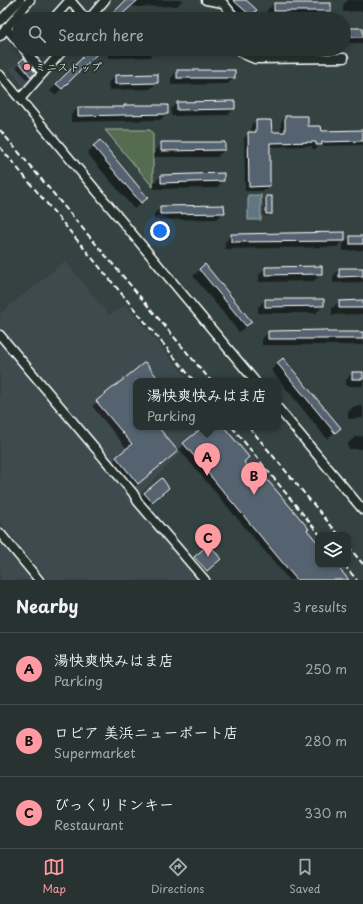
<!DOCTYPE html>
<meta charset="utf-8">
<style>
:root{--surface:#273231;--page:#2f3a39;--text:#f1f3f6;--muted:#a4aaab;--line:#434d4d;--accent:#ff9aa2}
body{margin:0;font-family:"Playpen Sans","Klee One",sans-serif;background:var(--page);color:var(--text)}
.controls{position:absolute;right:12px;bottom:12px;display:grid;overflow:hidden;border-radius:8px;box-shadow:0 2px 6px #0003}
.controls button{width:36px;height:36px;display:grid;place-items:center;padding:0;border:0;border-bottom:1px solid var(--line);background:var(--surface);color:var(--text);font:20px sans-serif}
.you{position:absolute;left:160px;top:231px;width:14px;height:14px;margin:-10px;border:3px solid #fff;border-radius:50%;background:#1a73e8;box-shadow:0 0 0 6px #1a73e833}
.badge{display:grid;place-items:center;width:26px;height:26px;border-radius:50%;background:var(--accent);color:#111;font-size:13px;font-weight:700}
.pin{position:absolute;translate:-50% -33px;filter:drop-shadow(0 1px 2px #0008)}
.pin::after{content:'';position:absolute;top:21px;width:14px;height:12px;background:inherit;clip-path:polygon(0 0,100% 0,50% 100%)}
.popup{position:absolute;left:133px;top:378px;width:148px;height:52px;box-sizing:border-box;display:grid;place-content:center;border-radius:8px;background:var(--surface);filter:drop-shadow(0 1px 3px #0005);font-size:13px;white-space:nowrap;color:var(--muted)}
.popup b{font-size:15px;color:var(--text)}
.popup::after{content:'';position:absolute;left:50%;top:100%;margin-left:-8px;border:8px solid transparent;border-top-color:var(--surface)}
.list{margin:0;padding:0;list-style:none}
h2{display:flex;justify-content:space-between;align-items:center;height:52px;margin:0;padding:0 16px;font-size:17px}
h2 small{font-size:13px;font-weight:400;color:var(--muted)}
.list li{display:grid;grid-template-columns:26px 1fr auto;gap:12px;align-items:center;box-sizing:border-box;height:72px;padding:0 16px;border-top:1px solid var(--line)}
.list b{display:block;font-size:15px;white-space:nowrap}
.list p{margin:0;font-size:13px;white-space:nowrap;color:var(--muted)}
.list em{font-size:13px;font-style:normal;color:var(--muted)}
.icon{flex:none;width:22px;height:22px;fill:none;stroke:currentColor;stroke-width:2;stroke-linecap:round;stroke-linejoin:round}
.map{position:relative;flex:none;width:363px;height:580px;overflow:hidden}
.search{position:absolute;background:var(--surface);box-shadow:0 2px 6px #0003;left:12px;right:12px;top:12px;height:44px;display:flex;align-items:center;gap:10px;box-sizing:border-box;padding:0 14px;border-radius:22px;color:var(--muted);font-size:15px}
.sheet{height:268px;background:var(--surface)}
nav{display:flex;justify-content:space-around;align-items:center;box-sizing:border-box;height:56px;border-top:1px solid var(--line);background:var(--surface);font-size:11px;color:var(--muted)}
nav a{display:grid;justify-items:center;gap:2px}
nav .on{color:var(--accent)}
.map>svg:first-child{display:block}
.built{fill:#3e4c4f}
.green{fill:#556c51;stroke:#aab6a8}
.water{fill:#617781;stroke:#a0adb3}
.shadow{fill:#0007}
.building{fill:#546471;stroke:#fff}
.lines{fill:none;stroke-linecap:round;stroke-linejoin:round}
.minor-casing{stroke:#fff;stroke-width:11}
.minor{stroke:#26332d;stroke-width:8}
.rail{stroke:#fff;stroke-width:2;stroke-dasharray:6 3;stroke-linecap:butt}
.poi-dot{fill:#ff9aa2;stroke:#26332d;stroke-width:1.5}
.labels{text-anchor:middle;stroke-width:3.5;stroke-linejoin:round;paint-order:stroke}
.poi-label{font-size:11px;fill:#fff;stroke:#26332d;text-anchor:start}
</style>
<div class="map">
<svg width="363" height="580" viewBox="0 0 363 580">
<rect width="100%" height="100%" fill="#344241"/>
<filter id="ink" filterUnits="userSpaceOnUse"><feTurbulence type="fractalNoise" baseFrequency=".025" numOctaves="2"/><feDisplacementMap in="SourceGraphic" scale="8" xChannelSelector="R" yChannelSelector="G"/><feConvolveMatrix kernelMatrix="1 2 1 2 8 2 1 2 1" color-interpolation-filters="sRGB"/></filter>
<g filter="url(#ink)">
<g class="built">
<polygon points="25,56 39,70 38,74 27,87 24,87 10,69"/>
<polygon points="65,261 109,315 126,305 189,381 136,381 136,427 227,427 318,537 318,565 341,565 354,580 294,580 186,447 138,495 0,329 0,314"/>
<polygon points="0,341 199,580 48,580 0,522"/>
<polygon points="0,543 31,580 0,580"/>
</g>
<g class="green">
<path d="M244,49H288L291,54L289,57C276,57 252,62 244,49Z"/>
<polygon points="105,130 150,130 153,134 153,187"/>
</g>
<rect class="water" x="248" y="195" width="13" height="25"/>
<g class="shadow">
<polygon points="127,0 183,0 177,6 136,7 135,6 128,8 117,19 108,19"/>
<polygon points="219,0 244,0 255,10 247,19 240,19"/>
<polygon points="348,0 363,0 363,11 343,12 343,5"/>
<polygon points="274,4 330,11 323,17 267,17 267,10"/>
<polygon points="351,29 363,29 363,43 345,43 345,36"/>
<polygon points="92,49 101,49 55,95 50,91"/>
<polygon points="109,49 156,49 156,50 150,57 108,58 108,51"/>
<polygon points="170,49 214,49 212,51 170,51"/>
<polygon points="293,49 335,49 293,50"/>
<polygon points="24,59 34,73 27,80 16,67"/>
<polygon points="177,71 234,77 228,84 171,85 171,78"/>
<polygon points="115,76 157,83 150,89 109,90 108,83"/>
<polygon points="177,103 234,109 228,115 171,116 171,109"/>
<polygon points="78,108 167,113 160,120 71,122 71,115"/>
<polygon points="285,117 321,132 361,131 363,129 363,145 319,146 316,149 312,149 312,146 269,147 269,186 264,191 245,191 244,138 249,133 252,133 251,125 256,121 271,133 281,133 281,122"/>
<polygon points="162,143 224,150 217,157 155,157 155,150"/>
<polygon points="94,146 147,198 134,209 87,153"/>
<polygon points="223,174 223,181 216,188 154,189 154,183 161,176"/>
<polygon points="266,197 271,214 269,216 264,216 264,200"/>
<polygon points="161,207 224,212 217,219 154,220 154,214"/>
<polygon points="232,235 344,240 337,247 225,249 225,242"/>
<polygon points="350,237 363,237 363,250 343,251 343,244"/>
<polygon points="266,268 321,274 314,281 259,282 259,275"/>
<polygon points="340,269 363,269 363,282 333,283 333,276"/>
<polygon points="200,270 251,322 239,332 193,276"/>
<polygon points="265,300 323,300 323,306 316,313 258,313 258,307"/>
<polygon points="363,301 363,314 332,315 332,308 339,302"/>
<polygon points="269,332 363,332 363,345 262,345 262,339"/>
<polygon points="283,359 339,428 327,439 271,370"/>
<polygon points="144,364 159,381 136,381 136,427 157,427 172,455 133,488 112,462 127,449 92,406"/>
<polygon points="352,373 363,373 363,386 346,386 346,380"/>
<polygon points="354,406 363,406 363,418 348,419 348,412"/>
<polygon points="205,427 223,427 243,462 318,544 318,565 335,565 347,580 289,580 179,449"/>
<polygon points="363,436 363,449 348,449 348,443 355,437"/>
<polygon points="165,491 148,505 141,497 144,493"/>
<polygon points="195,557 216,562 203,574 192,561"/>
</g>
<g class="building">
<polygon points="126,0 138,0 117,19 112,14"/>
<polygon points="233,0 246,0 257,10 251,16"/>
<rect x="274" y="3" width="57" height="8"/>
<rect x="351" y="28" width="12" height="9"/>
<polygon points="91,49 102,49 62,89 56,84"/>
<polygon points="24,58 36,73 31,77 19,62"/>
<rect x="177" y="70" width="58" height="8"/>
<polygon points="158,74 158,83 115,84 115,75"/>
<polygon points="235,101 235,109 177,110 177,102"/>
<polygon points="124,105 168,105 168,114 78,116 78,107 124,107"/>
<polygon points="285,116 308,116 308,126 321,126 322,131 363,130 363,141 322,142 322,145 316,145 316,142 270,143 270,186 249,187 248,132 256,132 256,120 271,120 272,132 285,132"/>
<polygon points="100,140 148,198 141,203 93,146"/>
<polygon points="161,142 225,142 225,150 161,151"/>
<polygon points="224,173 224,181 161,183 161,175"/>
<rect x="266" y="196" width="6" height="18"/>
<polygon points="224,205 225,213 160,214 160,206"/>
<polygon points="345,232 345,241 231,242 231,234"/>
<rect x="350" y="236" width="13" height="8"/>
<polygon points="205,264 252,322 246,326 199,269"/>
<polygon points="322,266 322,274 265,275 265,267"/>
<polygon points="339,268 363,268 363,276 339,277"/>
<polygon points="265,299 324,299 324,306 265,307"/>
<polygon points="363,300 363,308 339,308 339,301"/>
<polygon points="327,330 327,332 363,332 363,339 268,339 268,331"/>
<polygon points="283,358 341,428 335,433 277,363"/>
<polygon points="145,362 160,381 136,381 136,427 158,427 178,451 138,484 116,457 132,444 96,401"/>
<rect x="352" y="372" width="11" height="7"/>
<polygon points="203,427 224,427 249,457 244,462 253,473 258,469 309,529 307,530 318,543 318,565 336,565 349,580 297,580 183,443"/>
<polygon points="162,478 169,488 152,502 144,493"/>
<polygon points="209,544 221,559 207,571 194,557"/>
</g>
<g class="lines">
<defs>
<g id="minor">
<polyline points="70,0 86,19"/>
<polyline points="206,0 223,3 236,19"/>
<polyline points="53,19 70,0"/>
<polyline points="89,19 105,0"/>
<polyline points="0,21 20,0"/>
<polyline points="6,28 19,43"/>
<polyline points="0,36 30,0"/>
<polyline points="24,49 43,73"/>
<polyline points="241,49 243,54 255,59 344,58"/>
<polyline points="0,75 255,381"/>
<polyline points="20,99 64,49"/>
<polyline points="0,335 133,493 138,502 205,580"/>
<polyline points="278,408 363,510"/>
<polyline points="0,533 39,580"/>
</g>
</defs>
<use href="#minor" class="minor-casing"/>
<use href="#minor" class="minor"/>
<g class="rail">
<polyline points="0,130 211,381"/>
<polyline points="0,147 194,381"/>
<polyline points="232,427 320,535"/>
<polyline points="249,427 339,535"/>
<polyline points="348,546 363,564"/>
<polyline points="344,565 357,580"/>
</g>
</g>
</g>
<circle class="poi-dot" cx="27" cy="67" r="4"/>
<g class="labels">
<g class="poi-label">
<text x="35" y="71">ミニストップ</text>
</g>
</g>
</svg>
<div class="controls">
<button><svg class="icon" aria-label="layers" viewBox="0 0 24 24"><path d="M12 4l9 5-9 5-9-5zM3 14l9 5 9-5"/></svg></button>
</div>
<div class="you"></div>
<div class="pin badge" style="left:207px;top:476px">A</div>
<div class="popup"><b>湯快爽快みはま店</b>Parking</div>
<div class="pin badge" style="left:254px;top:495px">B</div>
<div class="pin badge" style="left:208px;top:557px">C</div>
<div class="search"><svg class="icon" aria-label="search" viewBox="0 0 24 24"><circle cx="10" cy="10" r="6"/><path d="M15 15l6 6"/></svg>Search here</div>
</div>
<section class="sheet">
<h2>Nearby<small>3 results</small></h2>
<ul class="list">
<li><span class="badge">A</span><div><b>湯快爽快みはま店</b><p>Parking</p></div><em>250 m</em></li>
<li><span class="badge">B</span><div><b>ロピア 美浜ニューポート店</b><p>Supermarket</p></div><em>280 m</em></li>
<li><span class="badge">C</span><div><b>びっくりドンキー</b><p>Restaurant</p></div><em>330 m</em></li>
</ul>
</section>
<nav>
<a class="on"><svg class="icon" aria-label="map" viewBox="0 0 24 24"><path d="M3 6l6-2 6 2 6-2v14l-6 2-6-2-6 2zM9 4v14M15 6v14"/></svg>Map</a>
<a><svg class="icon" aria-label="directions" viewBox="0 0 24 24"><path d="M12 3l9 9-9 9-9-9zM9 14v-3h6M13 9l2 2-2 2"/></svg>Directions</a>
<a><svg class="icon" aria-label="saved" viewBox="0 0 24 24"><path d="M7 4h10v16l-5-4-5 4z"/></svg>Saved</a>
</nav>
